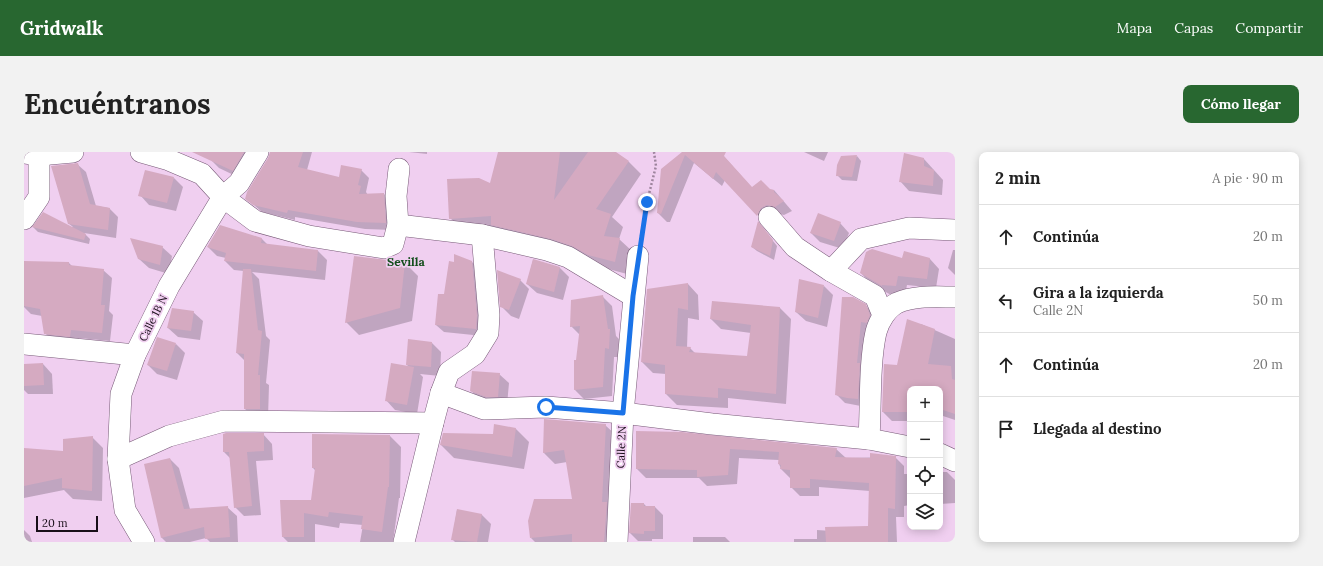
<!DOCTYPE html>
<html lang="es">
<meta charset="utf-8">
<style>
:root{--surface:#fff;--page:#f2f2f2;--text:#222;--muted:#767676;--line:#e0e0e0;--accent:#286730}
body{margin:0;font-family:Lora,serif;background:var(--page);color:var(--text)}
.controls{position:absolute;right:12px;bottom:12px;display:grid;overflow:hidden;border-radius:8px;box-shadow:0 2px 10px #0003}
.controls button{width:36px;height:36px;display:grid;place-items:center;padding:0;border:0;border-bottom:1px solid var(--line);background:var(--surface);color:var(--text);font:20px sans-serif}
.scale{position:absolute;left:12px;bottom:10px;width:62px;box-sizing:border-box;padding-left:4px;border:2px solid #190e19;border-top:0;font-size:11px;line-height:14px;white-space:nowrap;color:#190e19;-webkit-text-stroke:3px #f0cff0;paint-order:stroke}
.stop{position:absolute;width:12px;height:12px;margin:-9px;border:3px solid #1a73e8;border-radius:50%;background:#fff}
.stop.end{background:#1a73e8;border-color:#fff;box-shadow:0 1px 4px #0008}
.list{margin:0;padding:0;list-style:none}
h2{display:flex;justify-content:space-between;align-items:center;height:52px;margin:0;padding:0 16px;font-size:17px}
h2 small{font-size:13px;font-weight:400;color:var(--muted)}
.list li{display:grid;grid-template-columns:26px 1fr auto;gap:12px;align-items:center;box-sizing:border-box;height:64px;padding:0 16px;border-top:1px solid var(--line)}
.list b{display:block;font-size:15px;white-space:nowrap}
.list p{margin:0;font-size:13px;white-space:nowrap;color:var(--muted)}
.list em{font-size:13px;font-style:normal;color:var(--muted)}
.icon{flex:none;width:22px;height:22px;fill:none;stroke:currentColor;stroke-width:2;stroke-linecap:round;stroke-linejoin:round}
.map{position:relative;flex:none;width:931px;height:390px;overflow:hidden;border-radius:8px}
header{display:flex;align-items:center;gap:24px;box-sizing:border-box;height:56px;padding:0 20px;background:var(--accent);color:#fff}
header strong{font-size:19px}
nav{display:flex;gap:22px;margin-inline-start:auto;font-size:14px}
.intro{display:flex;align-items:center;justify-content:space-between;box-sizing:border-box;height:96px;padding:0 24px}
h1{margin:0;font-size:28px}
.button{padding:10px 18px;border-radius:8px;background:var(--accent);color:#fff;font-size:14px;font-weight:700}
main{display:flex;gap:24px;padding:0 24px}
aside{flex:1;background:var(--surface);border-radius:8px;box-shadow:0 2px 10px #0003}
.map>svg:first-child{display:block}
.shadow{fill:#0003}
.building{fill:#d5aac1}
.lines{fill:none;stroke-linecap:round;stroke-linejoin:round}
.minor-casing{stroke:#775a77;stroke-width:22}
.path{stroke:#9d849d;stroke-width:2.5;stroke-dasharray:2 2;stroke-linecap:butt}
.minor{stroke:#fff;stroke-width:21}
.route{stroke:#1a73e8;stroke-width:5}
.labels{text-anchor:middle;stroke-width:3.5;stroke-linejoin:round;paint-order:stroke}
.street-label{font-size:11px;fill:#190e19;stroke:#f0cff0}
.neighbourhood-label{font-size:12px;font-weight:bold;fill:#134e1c;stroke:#f0cff0}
</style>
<header>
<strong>Gridwalk</strong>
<nav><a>Mapa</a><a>Capas</a><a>Compartir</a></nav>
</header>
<div class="intro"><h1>Encuéntranos</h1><a class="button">Cómo llegar</a></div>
<main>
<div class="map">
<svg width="931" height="390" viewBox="0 0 931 390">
<rect width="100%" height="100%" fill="#f0cff0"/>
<g class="shadow">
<polygon points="202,0 234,0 216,26 195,16 188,9"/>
<polygon points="247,0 288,0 283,18 316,26 337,18 345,26 342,40 344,43 360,42 368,50 369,78 341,77 271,65 271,68 238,60 222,46 245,6"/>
<polygon points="385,0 403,0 403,2"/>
<polygon points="475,0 590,0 605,10 617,22 588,65 599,75 595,87 608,99 603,122 439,78 426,66 467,32"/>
<polygon points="661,0 696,0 728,36 750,38 768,59 760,63 752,61 742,71 701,28 698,34 670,11 646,70 643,70 634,61"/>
<polygon points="780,0 804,0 800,9"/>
<polygon points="833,4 837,9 833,29 818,28 813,23"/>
<polygon points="900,7 919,28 918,43 885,39 876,29"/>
<polygon points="53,12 62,20 72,54 85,56 94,65 92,86 60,81 66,87 65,92 14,80 9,75 49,75 44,71"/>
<polygon points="150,26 159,35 152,59 125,53 116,43"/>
<polygon points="816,71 825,81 819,97 796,90 787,81"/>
<polygon points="196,74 238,87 244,93 294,99 303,108 301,128 228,120 235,127 242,184 246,188 242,231 245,233 244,266 230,266 221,257 221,209 213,201 220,119 210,118 201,109 202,106 193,104 184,95"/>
<polygon points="738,75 753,94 750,108 733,99 728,95"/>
<polygon points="138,95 148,104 145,122 125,116 115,107"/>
<polygon points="848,98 879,107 906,107 915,117 912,136 883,133 881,143 867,143 846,131 837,121 844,99"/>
<polygon points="929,98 931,98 931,123 924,116"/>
<polygon points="509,108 536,116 545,125 539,148 513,141 503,132"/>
<polygon points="0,110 45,111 48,114 79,118 88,126 85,159 89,163 86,189 55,186 55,193 30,190 21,181 18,164 7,162 0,155"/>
<polygon points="448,110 455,117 459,184 420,180 412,173 431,111"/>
<polygon points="381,111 394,124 388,169 335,183 322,170"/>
<polygon points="496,128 505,137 495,167 487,164 477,154"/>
<polygon points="664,132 674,143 675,168 664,166 663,196 666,196 671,201 724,205 727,181 697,177 687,167 689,150 756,156 767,167 762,252 704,246 704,256 653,253 642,242 642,222 629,221 618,210"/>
<polygon points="800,134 809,143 803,175 782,169 772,160"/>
<polygon points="578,144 588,154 592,184 595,187 594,205 590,205 588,244 560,247 551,238 556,183 547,174"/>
<polygon points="841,153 850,162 842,255 821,251 812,242"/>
<polygon points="169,160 179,169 176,188 154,185 144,176"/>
<polygon points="897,172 931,187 931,268 916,263 916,237 886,237 886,269 868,269 859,260 874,214"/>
<polygon points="408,191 417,200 416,224 396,222 399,225 393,262 371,258 362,248 385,215 383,213"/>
<polygon points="152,192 161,201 153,228 133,222 124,213"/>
<polygon points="19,212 28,222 29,242 4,242 0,238 0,213"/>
<polygon points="475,222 485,231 483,253 457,248 447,239"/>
<polygon points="521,268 581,273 593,284 592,390 511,390 507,386 549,348 543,310 531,312 520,301"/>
<polygon points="492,277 505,290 500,317 430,306 417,293"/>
<polygon points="613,280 812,297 822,306 871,305 880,314 880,322 886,322 886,353 880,354 880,365 872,365 873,390 770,390 770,387 793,387 793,378 822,380 845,375 846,339 795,335 795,344 776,344 767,335 766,326 757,317 755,312 755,308 715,306 713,332 683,334 675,326 622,326 613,317"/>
<polygon points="239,282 248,292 249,308 232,309 237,363 220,364 211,355 206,306 200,300"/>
<polygon points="366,284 377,295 376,346 375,346 369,390 336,390 339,373 316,371 315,376 291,372 291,390 264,390 259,385 257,349 288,349 292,319 289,316"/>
<polygon points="68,285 79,296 78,349 49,347 40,338 0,346 0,297 40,300"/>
<polygon points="146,307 155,316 166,357 203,355 213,364 214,390 186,390 182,386 166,390 142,390 138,386 121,313"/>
<polygon points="916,320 923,320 931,328 931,351 916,352"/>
<polygon points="620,352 623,355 631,355 639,363 639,387 628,387 628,389 614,389 606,381"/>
<polygon points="433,358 458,363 467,372 464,390 431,390 428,387"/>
<polygon points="0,378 6,384 8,390 0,390"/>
<polygon points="669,385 701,385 706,390 669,390"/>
</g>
<g class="building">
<polygon points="168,0 220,0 209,19"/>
<polygon points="246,0 279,0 274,15 315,25 317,13 338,17 334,33 337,34 335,42 360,41 362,71 333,70 264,58 263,61 229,53 221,47 223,40 244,6"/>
<polygon points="474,0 536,0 530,48 564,0 592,0 605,9 572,57 587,62 580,84 596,86 591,110 564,103 548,94 527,87 467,73 467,64 425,67 423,27 455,26 466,31"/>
<polygon points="658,0 702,0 700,4 728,35 737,28 746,37 750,38 750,40 760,49 751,55 743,53 737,56 733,64 692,20 689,27 661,3 637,62 633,61 637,17"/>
<polygon points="880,1 900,6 900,14 910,18 909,34 875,30"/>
<polygon points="833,3 828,25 812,24 813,13 817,4"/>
<polygon points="54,11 66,52 86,56 84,78 44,72 27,14"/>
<polygon points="121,18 150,25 143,51 114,44"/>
<polygon points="19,60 62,82 60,88 8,75"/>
<polygon points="794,61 817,70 810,89 786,81"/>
<polygon points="734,69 749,88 746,104 727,95"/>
<polygon points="196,73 238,86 237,91 294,98 292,119 200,109 202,101 183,95"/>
<polygon points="106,86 139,94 136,113 114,107"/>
<polygon points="848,97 878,106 880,99 906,106 903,127 874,124 872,134 858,133 858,134 836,121 842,100"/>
<polygon points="430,102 448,109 453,163 452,177 411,173 414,142 420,142 425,109 430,110"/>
<polygon points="330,104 381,110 376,156 321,171"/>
<polygon points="509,107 536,115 530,140 502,132"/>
<polygon points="0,109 45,110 45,113 80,117 77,153 81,153 78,181 47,178 46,185 20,182 16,157 0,154"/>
<polygon points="219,117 227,117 234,178 238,179 234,223 236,223 236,257 220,257 220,202 212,201"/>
<polygon points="473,118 497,127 485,158 476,155"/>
<polygon points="775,127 800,133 794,166 771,160"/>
<polygon points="664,131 664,158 654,156 652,194 667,195 665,200 723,204 727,173 686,167 688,149 756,155 752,242 694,236 694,246 641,242 641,213 617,210 623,137"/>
<polygon points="579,143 584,177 586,177 585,197 581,196 579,235 550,238 550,208 552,208 556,174 546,175 547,148"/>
<polygon points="818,145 829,145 842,152 846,163 843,171 837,170 833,211 836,211 834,247 823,246 811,243"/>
<polygon points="148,156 170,159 167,179 143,176"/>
<polygon points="883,167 911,177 904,212 927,214 928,227 931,228 931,262 916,257 916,237 886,237 886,260 858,260 860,212 873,213"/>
<polygon points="133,185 152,191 143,219 123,213"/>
<polygon points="384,187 408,190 407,215 382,213"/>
<polygon points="19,211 20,233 0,234 0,212"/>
<polygon points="367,211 390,215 383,253 361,249"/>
<polygon points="448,219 476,221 474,245 462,245 446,239"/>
<polygon points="520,267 582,272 578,350 583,350 580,390 548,390 548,382 506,386 504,369 510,347 548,347 540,298 519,301"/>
<polygon points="470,272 492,276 488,305 416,293 419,281 469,282"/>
<polygon points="612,279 658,280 813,296 811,305 846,306 846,301 872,304 871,357 864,356 864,390 802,390 801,375 844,374 845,331 786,327 786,336 766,336 766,318 756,317 757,313 754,312 755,300 706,297 704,323 673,325 673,318 612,317"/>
<polygon points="202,281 240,281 240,299 223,300 228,354 210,356 205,300 199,300 199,282"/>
<polygon points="288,282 366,283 365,335 364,335 358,380 337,377 339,364 305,360 304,365 280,361 280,385 258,385 256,348 287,348 291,316 288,316"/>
<polygon points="69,284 68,339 38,336 38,326 0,334 0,296 39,299 39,287"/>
<polygon points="146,306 160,357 204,354 206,385 181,387 180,375 137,386 120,312"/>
<polygon points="607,351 620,351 620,354 631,354 631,379 620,379 620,382 605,381"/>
<polygon points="433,357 458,362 453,390 427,388"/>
</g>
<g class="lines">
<defs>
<g id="minor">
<polyline points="117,0 145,8 178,22 199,45 231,69 285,84 360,96 369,92 374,73 372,44 375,17"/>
<polyline points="1,1 15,3 49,0"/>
<polyline points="745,65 771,95 807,119 851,144 859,163"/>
<polyline points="0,67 15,45 15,3"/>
<polyline points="374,73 458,83 523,98 544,105 609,144"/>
<polyline points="807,119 837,87 885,76 931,78"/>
<polyline points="0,192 111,203"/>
<polyline points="417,241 460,257 522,255 599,261 688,272 845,287 886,295"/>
<path d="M845,287C847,253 845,211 852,180C855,169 863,156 873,151C891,143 912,145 931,145"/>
<polyline points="916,302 931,309"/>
<polyline points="94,307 145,284 200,269 409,271"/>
<polyline points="120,390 101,358 94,307 97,242 111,203 145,134 199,45 215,31 234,0"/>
<polyline points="380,390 409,271 417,241 425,220 451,202 464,181 465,163 458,83"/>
<polyline points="593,390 599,261 614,104"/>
</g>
</defs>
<use href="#minor" class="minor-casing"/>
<polyline class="path" points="617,84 623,50 632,14 630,0"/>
<use href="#minor" class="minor"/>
</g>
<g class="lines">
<polyline class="route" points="522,255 599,261 609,144 623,50"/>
</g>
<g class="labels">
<g class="street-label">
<text transform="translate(129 166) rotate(-64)" y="4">Calle 1B N</text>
<text transform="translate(597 295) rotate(-88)" y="4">Calle 2N</text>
</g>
<g class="neighbourhood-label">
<text x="382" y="114">Sevilla</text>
</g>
</g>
</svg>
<div class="controls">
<button>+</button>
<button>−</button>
<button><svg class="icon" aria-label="locate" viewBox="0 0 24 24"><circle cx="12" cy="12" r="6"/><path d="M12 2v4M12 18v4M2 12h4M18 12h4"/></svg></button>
<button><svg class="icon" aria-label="layers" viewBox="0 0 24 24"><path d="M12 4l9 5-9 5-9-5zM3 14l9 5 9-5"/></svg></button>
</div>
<div class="scale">20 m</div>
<div class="stop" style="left:522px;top:255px"></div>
<div class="stop end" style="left:623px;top:50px"></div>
</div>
<aside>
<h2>2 min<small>A pie · 90 m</small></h2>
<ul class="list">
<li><svg class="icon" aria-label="ahead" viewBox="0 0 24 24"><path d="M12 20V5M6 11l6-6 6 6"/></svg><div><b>Continúa</b></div><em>20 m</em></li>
<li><svg class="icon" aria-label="left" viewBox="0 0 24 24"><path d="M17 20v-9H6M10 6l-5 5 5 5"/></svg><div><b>Gira a la izquierda</b><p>Calle 2N</p></div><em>50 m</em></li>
<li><svg class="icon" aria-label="ahead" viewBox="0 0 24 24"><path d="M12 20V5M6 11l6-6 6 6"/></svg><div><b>Continúa</b></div><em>20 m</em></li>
<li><svg class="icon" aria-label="arrive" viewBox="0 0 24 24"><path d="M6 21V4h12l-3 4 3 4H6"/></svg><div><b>Llegada al destino</b></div></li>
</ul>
</aside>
</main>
